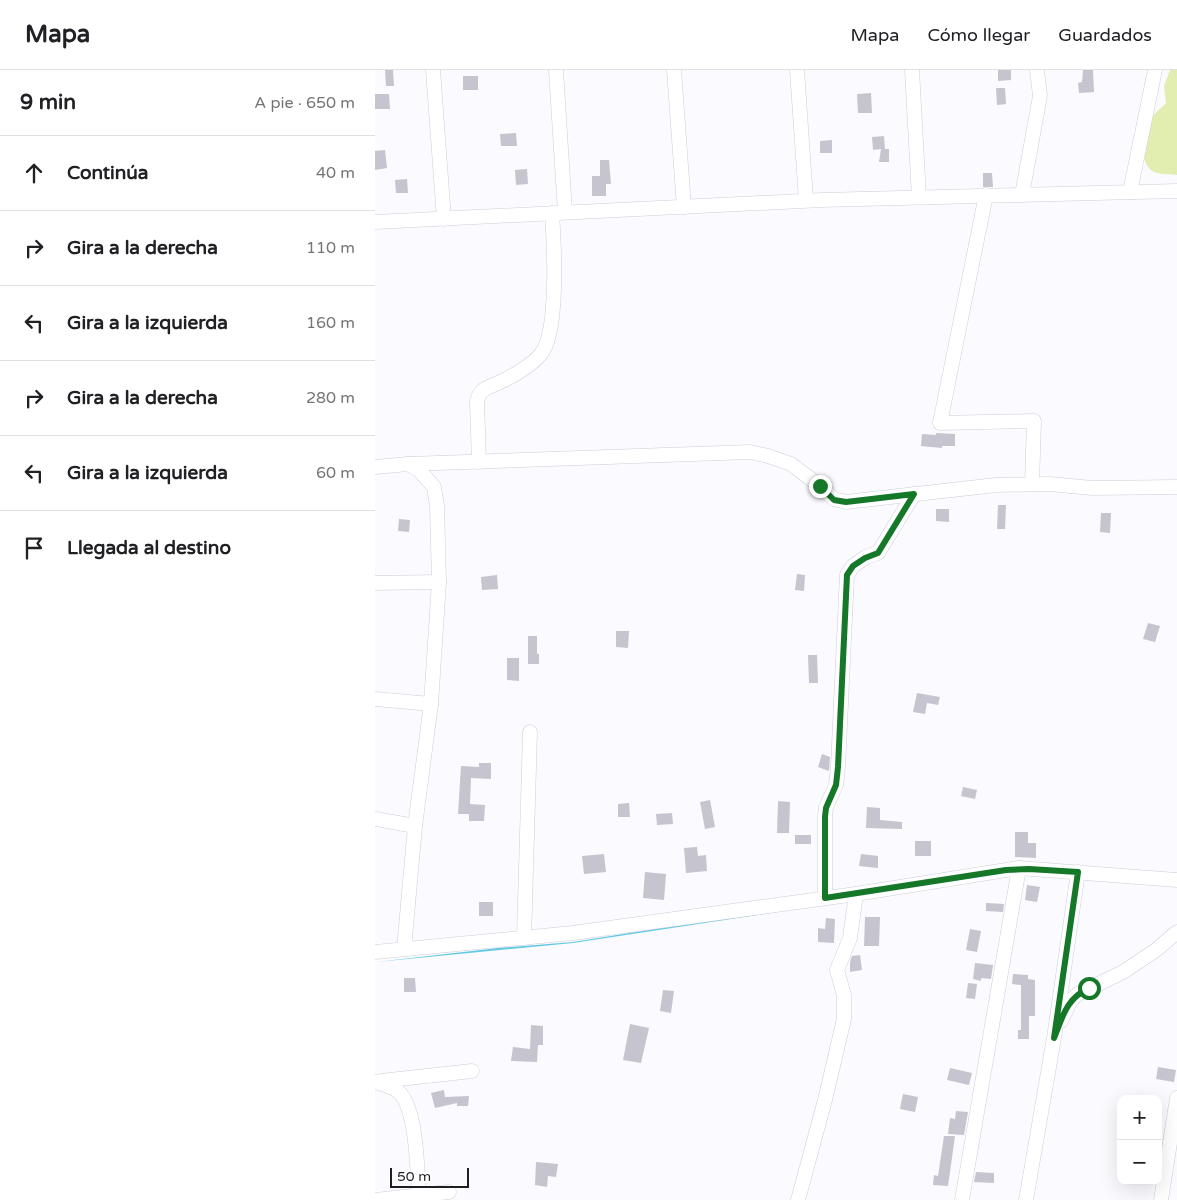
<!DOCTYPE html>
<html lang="es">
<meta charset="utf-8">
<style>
:root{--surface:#fff;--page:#f6f6f6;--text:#202124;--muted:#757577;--line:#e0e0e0}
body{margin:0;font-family:"Varela Round",sans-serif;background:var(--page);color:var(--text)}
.controls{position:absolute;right:15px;bottom:15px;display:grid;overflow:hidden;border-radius:10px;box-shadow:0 5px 20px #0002}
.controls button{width:45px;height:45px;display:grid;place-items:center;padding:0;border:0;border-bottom:1px solid var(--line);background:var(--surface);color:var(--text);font:25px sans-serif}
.scale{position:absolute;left:15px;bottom:12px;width:79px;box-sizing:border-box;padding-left:5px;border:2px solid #1f1f23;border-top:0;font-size:14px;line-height:18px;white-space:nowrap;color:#1f1f23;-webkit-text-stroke:4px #fff;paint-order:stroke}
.stop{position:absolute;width:15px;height:15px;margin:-11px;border:4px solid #157728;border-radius:50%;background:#fff}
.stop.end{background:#157728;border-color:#fff;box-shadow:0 1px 5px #0008}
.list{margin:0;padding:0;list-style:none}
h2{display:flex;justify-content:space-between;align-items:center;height:65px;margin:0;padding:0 20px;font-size:21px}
h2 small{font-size:16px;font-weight:400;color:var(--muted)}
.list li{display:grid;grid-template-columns:32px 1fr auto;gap:15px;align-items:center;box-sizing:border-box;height:75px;padding:0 20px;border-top:1px solid var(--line)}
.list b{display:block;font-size:19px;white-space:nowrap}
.list em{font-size:16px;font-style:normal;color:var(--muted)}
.icon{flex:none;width:28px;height:28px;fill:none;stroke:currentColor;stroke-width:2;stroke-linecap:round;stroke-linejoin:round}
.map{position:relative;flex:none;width:802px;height:1130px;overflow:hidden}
header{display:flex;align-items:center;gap:30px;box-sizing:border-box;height:70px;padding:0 25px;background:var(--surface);border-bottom:1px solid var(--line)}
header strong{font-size:24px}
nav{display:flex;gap:28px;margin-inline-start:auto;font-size:18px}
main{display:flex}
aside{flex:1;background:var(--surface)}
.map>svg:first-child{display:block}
.green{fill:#e2edb0}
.water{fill:#62c9e3}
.building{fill:#c6c4ce}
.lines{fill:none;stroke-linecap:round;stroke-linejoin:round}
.minor-casing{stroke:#cdced8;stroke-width:15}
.minor{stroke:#fff;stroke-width:14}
.route{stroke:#157728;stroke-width:6}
</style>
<header>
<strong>Mapa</strong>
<nav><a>Mapa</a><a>Cómo llegar</a><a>Guardados</a></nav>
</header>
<main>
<aside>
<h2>9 min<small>A pie · 650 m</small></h2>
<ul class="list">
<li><svg class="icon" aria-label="ahead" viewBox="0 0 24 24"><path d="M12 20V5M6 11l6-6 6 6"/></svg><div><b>Continúa</b></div><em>40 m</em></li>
<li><svg class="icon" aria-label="right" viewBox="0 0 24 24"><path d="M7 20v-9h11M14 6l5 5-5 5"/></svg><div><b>Gira a la derecha</b></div><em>110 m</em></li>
<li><svg class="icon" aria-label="left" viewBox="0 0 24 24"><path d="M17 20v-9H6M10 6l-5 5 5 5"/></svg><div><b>Gira a la izquierda</b></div><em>160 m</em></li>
<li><svg class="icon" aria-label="right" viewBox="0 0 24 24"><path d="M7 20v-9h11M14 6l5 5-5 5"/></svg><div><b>Gira a la derecha</b></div><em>280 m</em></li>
<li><svg class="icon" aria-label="left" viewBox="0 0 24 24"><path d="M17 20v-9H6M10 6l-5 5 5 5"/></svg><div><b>Gira a la izquierda</b></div><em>60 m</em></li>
<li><svg class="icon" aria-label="arrive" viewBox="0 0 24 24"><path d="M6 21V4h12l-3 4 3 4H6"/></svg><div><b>Llegada al destino</b></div></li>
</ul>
</aside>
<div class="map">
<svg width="802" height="1130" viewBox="0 0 802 1130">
<rect width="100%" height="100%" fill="#fafaff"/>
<path class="green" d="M795,0H802V105C796,104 788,105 782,103C761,97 769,61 777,47C780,42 787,38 791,33L789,16Z"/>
<polygon class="water" points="474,831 198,873 1,892 123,878 198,872 323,852"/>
<g class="building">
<polygon points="10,0 18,0 19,16 11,16"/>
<polygon points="623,0 636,0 636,10 623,11"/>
<polygon points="708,0 718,0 719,22 704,23 703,13 707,12"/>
<rect x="88" y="6" width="15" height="14"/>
<polygon points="621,18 630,18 631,34 622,35"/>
<polygon points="496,23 497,43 483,43 482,24"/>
<polygon points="0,24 14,24 15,39 0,39"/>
<polygon points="141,63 142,76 126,76 125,64"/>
<polygon points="509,66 510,79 514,79 514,92 504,92 506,79 498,80 497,67"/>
<polygon points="457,70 457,83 445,83 445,71"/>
<polygon points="10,80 12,98 0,100 0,81"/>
<polygon points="225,90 234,90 236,114 231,114 231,126 217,126 217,106 225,106"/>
<polygon points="152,99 153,114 141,115 140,100"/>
<polygon points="608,103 617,103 618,117 608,117"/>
<polygon points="32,109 33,123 21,123 20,110"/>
<polygon points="561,363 580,364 580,376 567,376 567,378 546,376 547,364 561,365"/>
<polygon points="623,435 631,435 630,459 622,459"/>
<polygon points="561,439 574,439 574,452 561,451"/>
<polygon points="726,443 736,443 735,463 725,462"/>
<polygon points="24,449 35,450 34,462 23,461"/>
<polygon points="422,504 430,505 429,521 420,520"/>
<polygon points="122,505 123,519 107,520 106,507"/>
<polygon points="773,553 785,556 780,572 768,569"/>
<polygon points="241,561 254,561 253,578 241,577"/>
<polygon points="153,566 162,566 162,584 164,584 164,594 153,594"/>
<polygon points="433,585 442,585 443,613 434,613"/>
<polygon points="132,588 144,588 144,611 132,610"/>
<polygon points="542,623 565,627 563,635 552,633 550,644 538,642"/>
<polygon points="447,684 455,687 454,701 443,697"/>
<polygon points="104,693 116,693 116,709 96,708 95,734 110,735 109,751 94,751 94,744 83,744 86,696 104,697"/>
<polygon points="588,717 602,720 600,729 586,726"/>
<polygon points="335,730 340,757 330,759 325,732"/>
<polygon points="403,731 415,732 414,763 402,763"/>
<polygon points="254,733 255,747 243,747 243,734"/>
<polygon points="492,737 505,738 505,750 527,752 527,759 491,758"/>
<polygon points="297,743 298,754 282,755 281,744"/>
<polygon points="640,762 653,762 653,773 661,773 661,788 640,787"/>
<rect x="420" y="765" width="16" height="9"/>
<rect x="540" y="771" width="16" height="15"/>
<polygon points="322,777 323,786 331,785 332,801 311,803 309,778"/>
<polygon points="229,784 231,802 209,804 207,786"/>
<polygon points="486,784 503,786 503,798 484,796"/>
<polygon points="270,802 291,804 289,830 268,828"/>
<polygon points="652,815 665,817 662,832 650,830"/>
<rect x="104" y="832" width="14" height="14"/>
<polygon points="611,833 629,834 628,842 611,841"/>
<polygon points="490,847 505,847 504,876 489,876"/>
<polygon points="451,848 460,849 459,873 443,872 443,858 450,859"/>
<polygon points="595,859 606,861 602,882 591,880"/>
<polygon points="485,885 487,900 475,902 475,892 477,886"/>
<polygon points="600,893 618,895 616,909 606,908 606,911 598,909"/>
<polygon points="638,904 653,905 653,909 660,910 660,946 654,946 654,969 643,969 643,960 646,960 646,915 637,914"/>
<polygon points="29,908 40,908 41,922 29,922"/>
<polygon points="593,913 602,914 600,929 591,928"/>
<polygon points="288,920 299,921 296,943 285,941"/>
<polygon points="255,954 274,958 266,993 248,990"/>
<polygon points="156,955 168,956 168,975 163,975 162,992 136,991 138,977 155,979"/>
<polygon points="783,997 801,1000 799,1012 781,1009"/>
<polygon points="575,998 597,1003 594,1015 572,1010"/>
<polygon points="69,1020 70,1027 94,1026 93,1036 82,1036 82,1033 60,1038 56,1023"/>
<polygon points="528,1024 543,1027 540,1042 525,1039"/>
<polygon points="581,1041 593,1042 589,1065 573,1064 575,1048 580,1049"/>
<polygon points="569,1066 580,1066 573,1116 558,1115 559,1105 563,1106"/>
<polygon points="161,1092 183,1094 181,1107 173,1106 172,1117 160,1115"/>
<polygon points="601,1102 619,1103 619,1113 599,1112"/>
</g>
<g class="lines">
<defs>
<g id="minor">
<polyline points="58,0 69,149"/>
<polyline points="181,0 190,142"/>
<polyline points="299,0 309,137"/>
<polyline points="422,0 431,130"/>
<polyline points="537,0 544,127"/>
<polyline points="755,122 780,0"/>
<polyline points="611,125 565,353 659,351 657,414"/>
<polyline points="647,125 665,26 662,0"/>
<polyline points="0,152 447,130 802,121"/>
<path d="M104,392L102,331C103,327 104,324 107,321C112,317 119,315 125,312C137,307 158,294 166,284C184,262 179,173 177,143"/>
<polyline points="0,397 33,394 375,382 393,386 416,394 445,416 459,429 471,432 621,415 675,414 717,418 802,417"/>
<polyline points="0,513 64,512"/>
<polyline points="0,629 56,634"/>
<polyline points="0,749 40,756"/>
<polyline points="450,828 450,747 451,737 461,715 463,697 472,505 478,496 491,487 503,483 539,424"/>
<polyline points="149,868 155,662"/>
<polyline points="29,879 40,756 56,634 64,512 62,436 59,417 44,400 33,394"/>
<polyline points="0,882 198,863 481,824 644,798 802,810"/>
<polyline points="686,951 696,930 703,924 748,902 781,880 802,862"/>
<polyline points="6,1011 97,1001"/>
<path d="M0,1012C9,1015 18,1016 25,1023C42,1042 42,1099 44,1125"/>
<polyline points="0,1130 74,1122"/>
<polyline points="423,1130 450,1030 469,949 469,925 462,900 475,868 481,824"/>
<polyline points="587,1130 644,798"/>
<polyline points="651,1130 679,968 703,802"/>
<polyline points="786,1130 802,1028"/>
</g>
</defs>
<use href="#minor" class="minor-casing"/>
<use href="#minor" class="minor"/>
</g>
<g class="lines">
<path class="route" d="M445,416L459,430L471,432L539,424L503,483L490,488L478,496L472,505L463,697L461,715L451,738L450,747V828L631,800L654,799L703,802L679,968C688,946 691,929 714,918"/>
</g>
</svg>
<div class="controls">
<button>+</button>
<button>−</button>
</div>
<div class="scale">50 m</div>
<div class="stop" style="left:714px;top:918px"></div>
<div class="stop end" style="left:445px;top:416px"></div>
</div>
</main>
